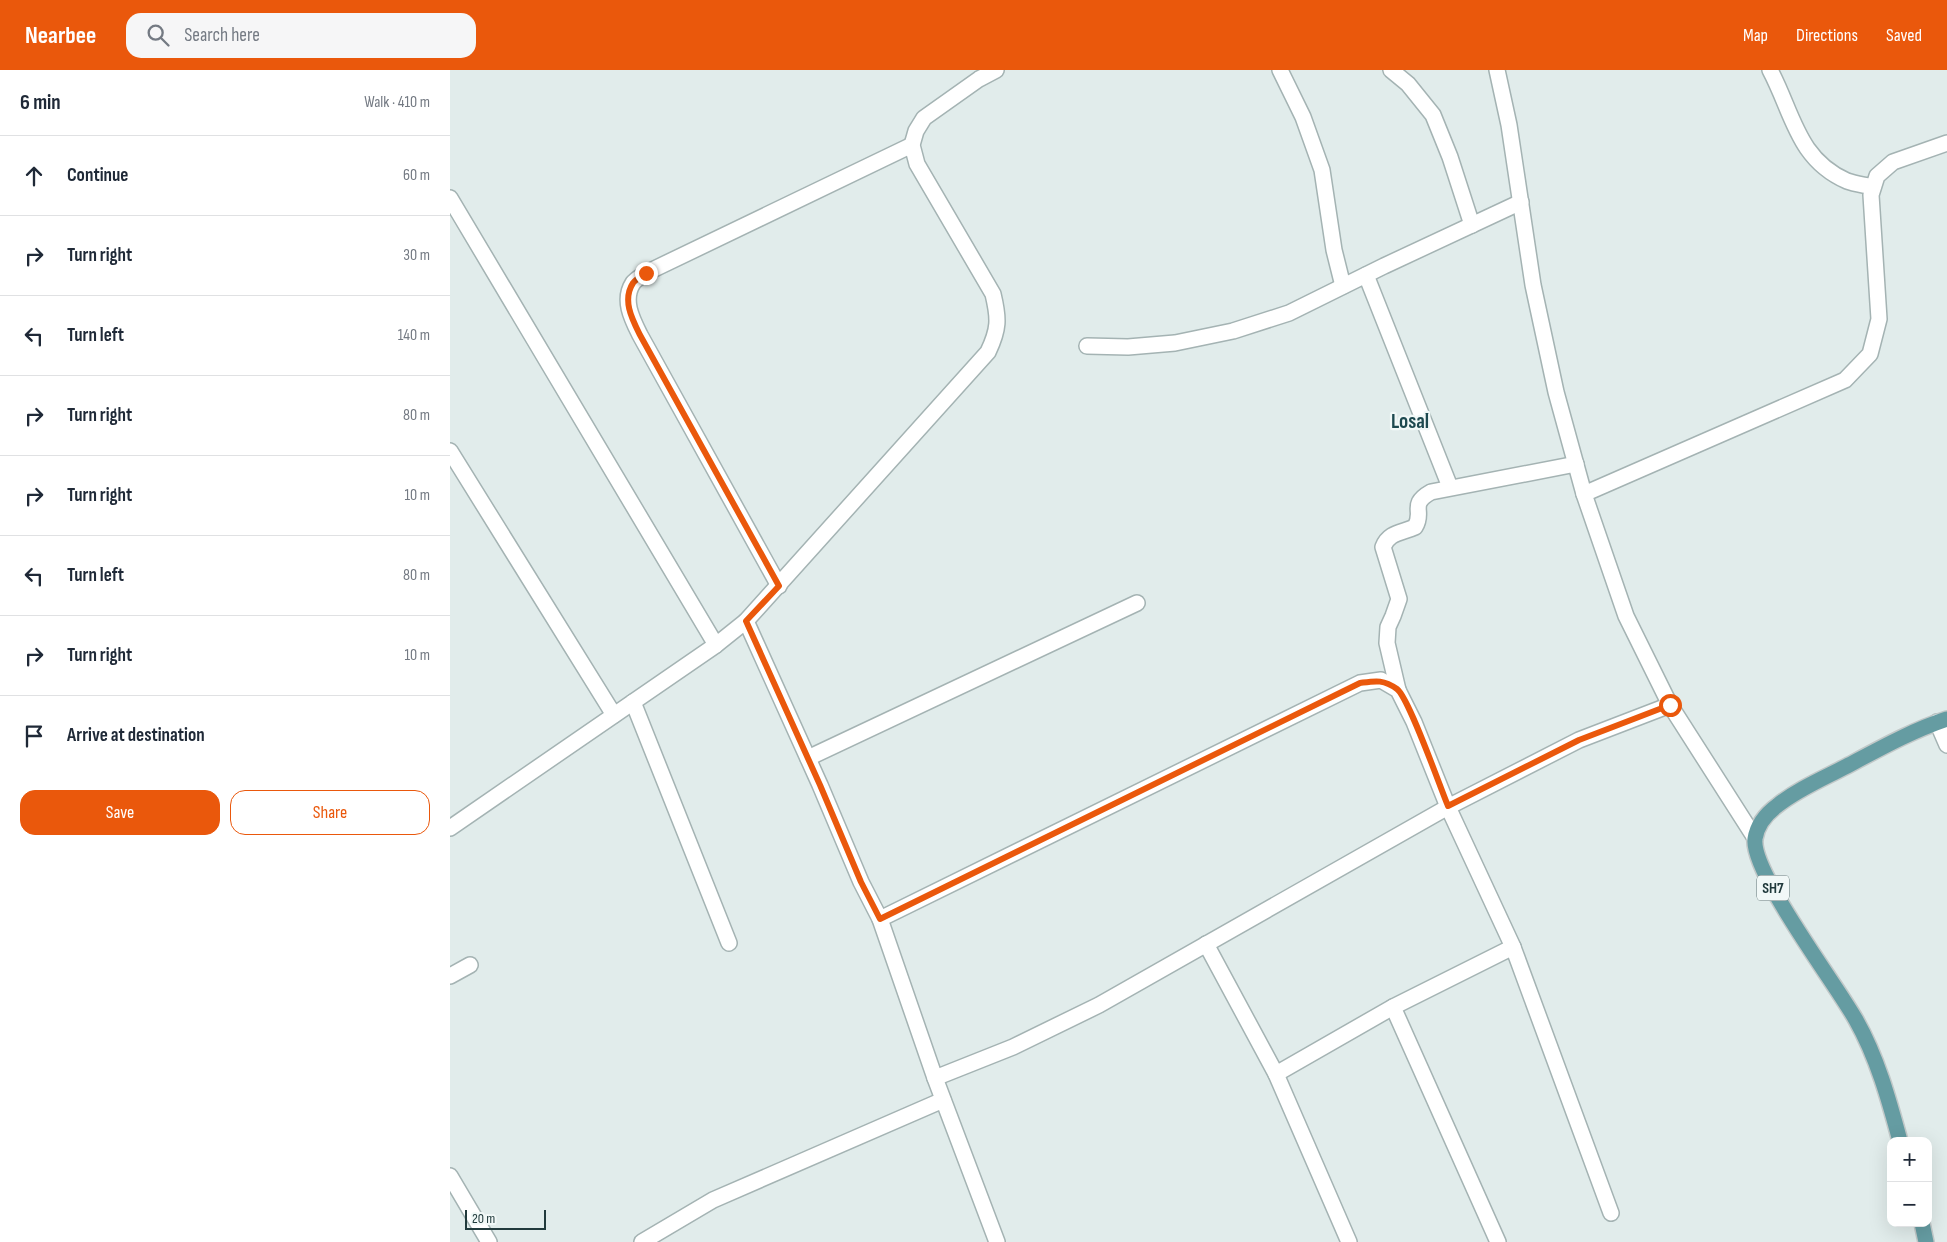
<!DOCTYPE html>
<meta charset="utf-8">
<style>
:root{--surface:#fff;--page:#f6f6f7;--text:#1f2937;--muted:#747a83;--line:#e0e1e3;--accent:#ea580c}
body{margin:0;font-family:"Sofia Sans Condensed",sans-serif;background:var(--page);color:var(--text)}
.controls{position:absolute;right:15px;bottom:15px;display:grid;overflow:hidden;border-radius:10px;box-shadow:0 5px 20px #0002}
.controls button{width:45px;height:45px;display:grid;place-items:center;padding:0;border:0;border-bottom:1px solid var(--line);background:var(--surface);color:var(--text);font:25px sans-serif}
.scale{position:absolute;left:15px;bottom:12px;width:81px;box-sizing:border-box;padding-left:5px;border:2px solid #213a3c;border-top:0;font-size:14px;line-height:18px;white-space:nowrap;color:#213a3c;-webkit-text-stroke:4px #f1f8f7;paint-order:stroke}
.stop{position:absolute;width:15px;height:15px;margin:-11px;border:4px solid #ea580c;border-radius:50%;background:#fff}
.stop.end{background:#ea580c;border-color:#fff;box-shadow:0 1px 5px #0008}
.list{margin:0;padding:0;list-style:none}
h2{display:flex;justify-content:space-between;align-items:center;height:65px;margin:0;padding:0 20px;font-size:21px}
h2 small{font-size:16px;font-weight:400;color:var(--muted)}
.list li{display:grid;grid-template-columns:32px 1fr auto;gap:15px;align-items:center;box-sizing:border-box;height:80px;padding:0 20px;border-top:1px solid var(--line)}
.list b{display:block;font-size:19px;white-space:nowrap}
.list em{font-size:16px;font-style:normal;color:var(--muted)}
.actions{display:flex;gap:10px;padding:15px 20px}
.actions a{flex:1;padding:11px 0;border:1px solid var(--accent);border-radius:15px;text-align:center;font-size:18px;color:var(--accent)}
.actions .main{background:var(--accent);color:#fff}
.icon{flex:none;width:28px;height:28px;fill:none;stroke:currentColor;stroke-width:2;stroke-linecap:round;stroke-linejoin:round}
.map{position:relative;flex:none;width:1497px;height:1172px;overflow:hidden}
header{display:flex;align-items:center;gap:30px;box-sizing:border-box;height:70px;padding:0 25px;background:var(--accent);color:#fff}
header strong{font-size:24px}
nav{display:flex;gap:28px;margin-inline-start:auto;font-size:18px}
.search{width:350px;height:45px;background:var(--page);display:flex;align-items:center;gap:12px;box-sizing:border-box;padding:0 18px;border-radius:15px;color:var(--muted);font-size:19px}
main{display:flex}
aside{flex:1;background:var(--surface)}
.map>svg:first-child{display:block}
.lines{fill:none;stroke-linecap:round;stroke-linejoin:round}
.street-casing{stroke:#a4b3b3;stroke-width:18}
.primary-casing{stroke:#c1c8c8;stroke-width:18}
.street{stroke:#fff;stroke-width:15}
.primary{stroke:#659ca2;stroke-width:15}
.route{stroke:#ea580c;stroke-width:6}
.labels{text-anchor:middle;stroke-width:4.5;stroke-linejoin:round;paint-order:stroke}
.shield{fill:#f1f8f7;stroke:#5f7374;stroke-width:1}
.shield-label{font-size:15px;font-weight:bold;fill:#213a3c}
.district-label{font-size:21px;font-weight:bold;fill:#1d494f;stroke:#f1f8f7}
</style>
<header>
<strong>Nearbee</strong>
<div class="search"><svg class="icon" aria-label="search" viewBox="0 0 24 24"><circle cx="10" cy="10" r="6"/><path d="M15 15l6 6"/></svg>Search here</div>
<nav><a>Map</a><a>Directions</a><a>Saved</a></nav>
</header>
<main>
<aside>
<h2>6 min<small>Walk · 410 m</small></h2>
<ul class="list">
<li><svg class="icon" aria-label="ahead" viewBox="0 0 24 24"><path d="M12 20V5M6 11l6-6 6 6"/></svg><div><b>Continue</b></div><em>60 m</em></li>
<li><svg class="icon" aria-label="right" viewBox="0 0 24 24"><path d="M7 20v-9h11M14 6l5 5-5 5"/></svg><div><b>Turn right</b></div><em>30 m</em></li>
<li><svg class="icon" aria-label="left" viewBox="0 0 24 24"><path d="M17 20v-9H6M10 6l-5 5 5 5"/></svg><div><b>Turn left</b></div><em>140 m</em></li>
<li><svg class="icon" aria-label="right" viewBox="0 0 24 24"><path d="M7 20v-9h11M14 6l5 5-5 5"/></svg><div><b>Turn right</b></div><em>80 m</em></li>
<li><svg class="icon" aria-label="right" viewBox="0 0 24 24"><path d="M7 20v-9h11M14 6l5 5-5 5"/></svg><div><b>Turn right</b></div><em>10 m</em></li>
<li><svg class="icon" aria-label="left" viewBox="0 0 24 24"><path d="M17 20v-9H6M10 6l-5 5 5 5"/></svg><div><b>Turn left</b></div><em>80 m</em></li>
<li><svg class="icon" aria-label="right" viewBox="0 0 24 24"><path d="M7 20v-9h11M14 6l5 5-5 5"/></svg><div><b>Turn right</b></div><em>10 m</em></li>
<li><svg class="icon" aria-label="arrive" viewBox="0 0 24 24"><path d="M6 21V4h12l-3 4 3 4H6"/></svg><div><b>Arrive at destination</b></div></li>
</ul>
<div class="actions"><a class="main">Save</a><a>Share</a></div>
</aside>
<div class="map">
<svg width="1497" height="1172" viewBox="0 0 1497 1172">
<rect width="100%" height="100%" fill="#e1eceb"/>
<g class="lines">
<defs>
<g id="street">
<polyline points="830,0 853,47 872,100 884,180 893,216"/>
<polyline points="941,0 958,14 983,45 1000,87 1022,155"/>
<polyline points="1047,0 1059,55 1083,215 1106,322 1134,424 1176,546 1220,635 1305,768"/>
<path d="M1320,0C1343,43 1347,89 1397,111C1405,114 1415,115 1423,117"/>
<polyline points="0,128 266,575"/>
<polyline points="916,205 1000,417"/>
<polyline points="637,276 678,277 725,273 783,261 839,243 934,196 1071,132"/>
<polyline points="0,381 164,645"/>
<polyline points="1134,424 1395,310 1420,284 1429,249 1421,125 1427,106 1443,92 1497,73"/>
<path d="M329,516L190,265C182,249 172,230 183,213C186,209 192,206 196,203L462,75"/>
<polyline points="296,551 370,715 411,812 430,849 485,1008 547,1172"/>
<path d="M948,620L937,573L938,557L943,546L949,529L933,477C939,462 952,463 965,457C975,441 958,435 981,422L1126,394"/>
<polyline points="183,632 279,873"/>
<polyline points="1487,652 1497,675"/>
<polyline points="358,688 687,533"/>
<path d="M0,758L266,575L296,551L538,282C549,259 549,249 543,224L467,94L462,75L466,61L474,48L529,9L546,0"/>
<polyline points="430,849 910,613 931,610 948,620 964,652 998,737 1063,877 1161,1143"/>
<polyline points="756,874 826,1004 899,1172"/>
<polyline points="0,906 20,895"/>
<polyline points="943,937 1048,1172"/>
<polyline points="826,1004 943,937 1063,877"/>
<polyline points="485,1008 563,977 649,935 998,737 1129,670 1220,635"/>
<polyline points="0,1106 39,1172"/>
<polyline points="192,1172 263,1130 493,1030"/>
</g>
<g id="primary">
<path d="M1450,1071C1439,1030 1427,987 1406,950C1386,914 1301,802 1305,769C1307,755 1317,743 1328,735C1348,719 1374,708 1397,696C1429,679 1463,660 1497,649"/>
<polyline points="1472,1153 1476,1172"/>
</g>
</defs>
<use href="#street" class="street-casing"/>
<use href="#primary" class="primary-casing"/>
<use href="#street" class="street"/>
<use href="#primary" class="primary"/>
</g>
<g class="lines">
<path class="route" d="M196,203C192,206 186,209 183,213C172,230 182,249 190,265L329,516L296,551L370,715L411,812L430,849L910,613C925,611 933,609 947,619C959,628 990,717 998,736L1129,670L1220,635"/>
</g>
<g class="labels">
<rect class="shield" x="1307" y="805.5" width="32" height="25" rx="4"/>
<g class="shield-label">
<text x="1323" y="823">SH7</text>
</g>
<g class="district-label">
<text x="960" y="358">Losal</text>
</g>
</g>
</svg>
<div class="controls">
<button>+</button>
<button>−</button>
</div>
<div class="scale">20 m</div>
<div class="stop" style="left:1220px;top:635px"></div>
<div class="stop end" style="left:196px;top:203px"></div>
</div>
</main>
